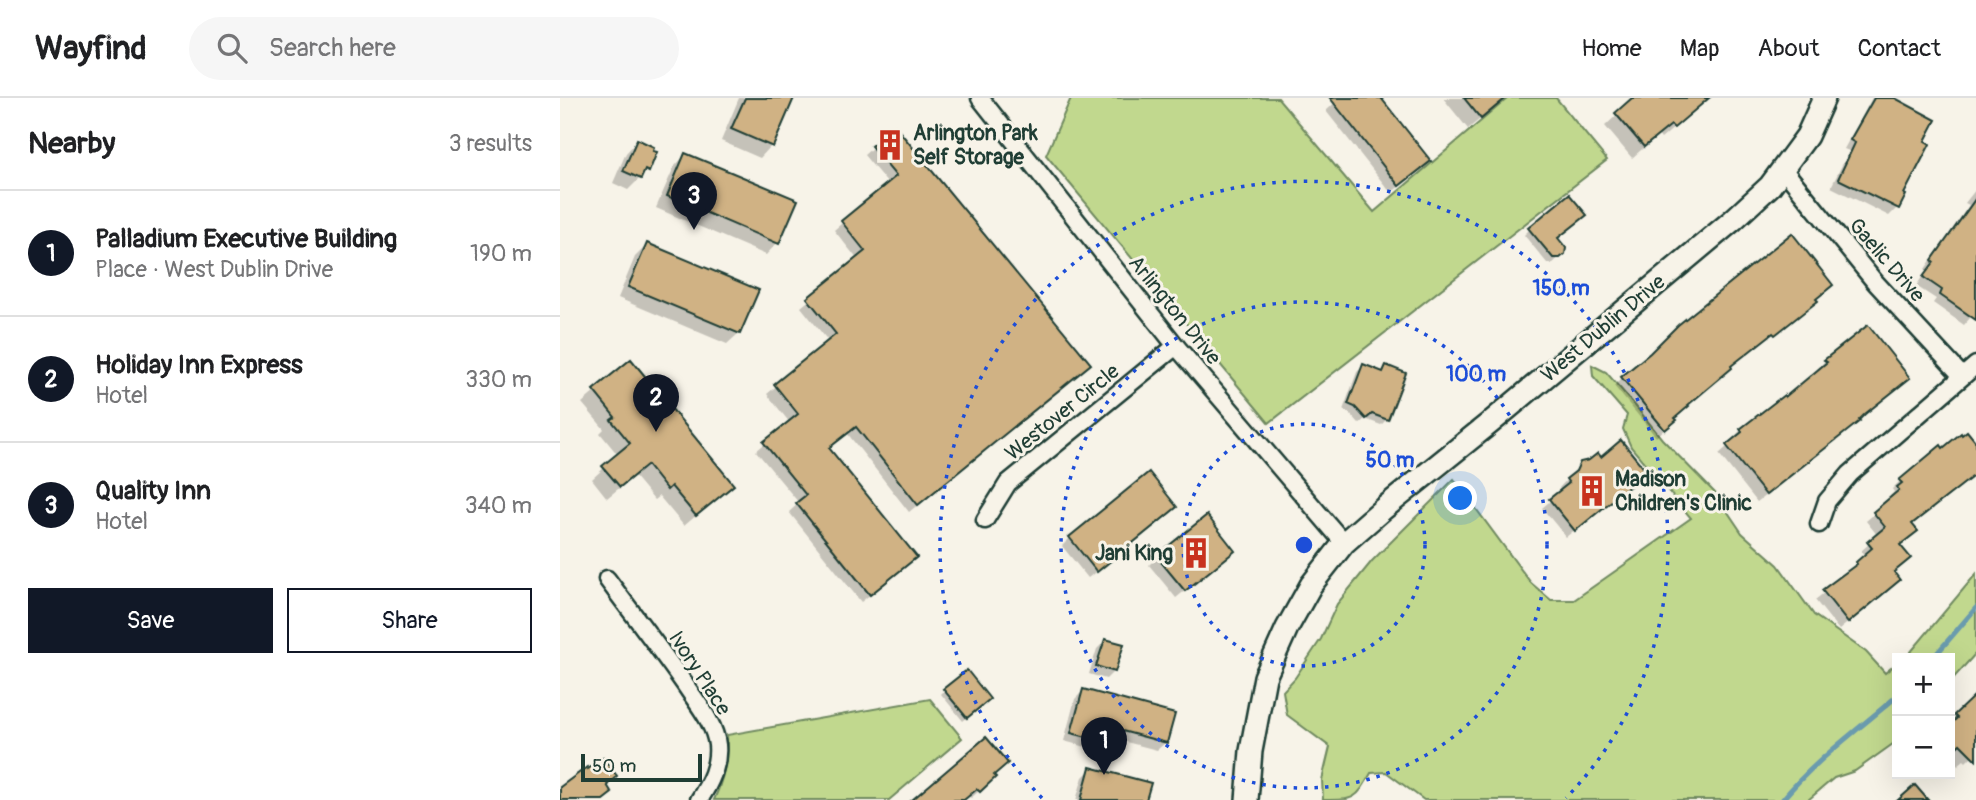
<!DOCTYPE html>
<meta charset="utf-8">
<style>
:root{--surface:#fff;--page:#f6f6f6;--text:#202124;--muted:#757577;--line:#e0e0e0;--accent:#111827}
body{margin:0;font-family:Pangolin,sans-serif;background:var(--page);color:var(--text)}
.controls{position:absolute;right:21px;bottom:21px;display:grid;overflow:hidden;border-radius:0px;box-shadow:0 7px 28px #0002}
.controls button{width:63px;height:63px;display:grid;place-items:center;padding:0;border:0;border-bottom:2px solid var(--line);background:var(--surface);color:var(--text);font:35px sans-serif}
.scale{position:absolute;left:21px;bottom:18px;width:121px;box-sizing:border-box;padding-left:7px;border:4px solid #1f3d34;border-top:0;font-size:19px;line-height:24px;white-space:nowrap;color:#1f3d34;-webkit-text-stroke:5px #f7f3e8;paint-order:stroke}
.you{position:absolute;left:901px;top:401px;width:24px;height:24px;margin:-18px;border:5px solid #fff;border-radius:50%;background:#1a73e8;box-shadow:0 0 0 10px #1a73e833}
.badge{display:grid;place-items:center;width:46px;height:46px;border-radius:50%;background:var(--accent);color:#fff;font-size:23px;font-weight:700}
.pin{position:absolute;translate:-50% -58px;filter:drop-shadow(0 2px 4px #0008)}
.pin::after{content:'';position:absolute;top:37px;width:24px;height:21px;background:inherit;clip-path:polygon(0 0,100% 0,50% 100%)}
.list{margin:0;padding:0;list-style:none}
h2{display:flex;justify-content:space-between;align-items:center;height:91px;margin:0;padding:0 28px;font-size:30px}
h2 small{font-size:23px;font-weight:400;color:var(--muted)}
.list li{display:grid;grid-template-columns:46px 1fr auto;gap:21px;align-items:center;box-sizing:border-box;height:126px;padding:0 28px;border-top:2px solid var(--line)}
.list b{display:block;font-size:26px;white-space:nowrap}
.list p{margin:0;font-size:23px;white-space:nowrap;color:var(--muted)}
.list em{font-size:23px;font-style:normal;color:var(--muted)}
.actions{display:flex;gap:14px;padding:21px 28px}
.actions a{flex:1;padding:16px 0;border:2px solid var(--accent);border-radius:0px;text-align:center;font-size:24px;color:var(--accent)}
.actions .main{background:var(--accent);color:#fff}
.icon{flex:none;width:38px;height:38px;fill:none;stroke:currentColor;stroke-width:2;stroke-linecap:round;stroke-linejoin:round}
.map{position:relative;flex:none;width:1416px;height:702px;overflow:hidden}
header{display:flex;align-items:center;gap:42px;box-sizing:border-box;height:98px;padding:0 35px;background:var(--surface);border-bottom:2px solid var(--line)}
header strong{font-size:33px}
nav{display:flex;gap:38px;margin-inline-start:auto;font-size:24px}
.search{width:490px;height:63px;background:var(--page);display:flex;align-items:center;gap:18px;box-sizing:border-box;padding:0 24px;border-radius:38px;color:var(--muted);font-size:26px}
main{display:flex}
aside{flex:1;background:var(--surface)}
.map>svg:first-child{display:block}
.green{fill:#c1d88e;stroke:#708a61;stroke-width:2}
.shadow{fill:#0003}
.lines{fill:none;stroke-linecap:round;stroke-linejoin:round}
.stream{stroke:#6b9bae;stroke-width:5}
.building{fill:#d0b284;stroke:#1f3d34;stroke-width:2}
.street-casing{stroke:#1f3d34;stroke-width:21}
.secondary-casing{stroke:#1f3d34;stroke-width:26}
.street{stroke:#f7f3e8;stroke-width:16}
.secondary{stroke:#f7f3e8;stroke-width:21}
.ring{fill:none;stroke:#1d4ed8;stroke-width:3.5;stroke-dasharray:3.5 7}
.labels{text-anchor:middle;stroke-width:6;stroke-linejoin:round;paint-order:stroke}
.poi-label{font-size:21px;font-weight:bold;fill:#1f3d34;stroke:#f7f3e8;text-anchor:start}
.street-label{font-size:21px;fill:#1f3d34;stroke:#f7f3e8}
.centre{fill:#1d4ed8;stroke:#f7f3e8;stroke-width:3.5}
.ring-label{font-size:21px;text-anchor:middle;font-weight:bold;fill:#1d4ed8;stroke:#f7f3e8;stroke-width:6;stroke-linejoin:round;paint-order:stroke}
</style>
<header>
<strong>Wayfind</strong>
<div class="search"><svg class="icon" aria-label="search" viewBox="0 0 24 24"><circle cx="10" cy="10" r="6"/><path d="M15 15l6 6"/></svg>Search here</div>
<nav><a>Home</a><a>Map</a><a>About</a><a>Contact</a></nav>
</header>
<main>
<aside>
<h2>Nearby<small>3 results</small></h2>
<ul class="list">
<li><span class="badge">1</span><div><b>Palladium Executive Building</b><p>Place · West Dublin Drive</p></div><em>190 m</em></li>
<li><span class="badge">2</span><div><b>Holiday Inn Express</b><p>Hotel</p></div><em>330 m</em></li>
<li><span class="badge">3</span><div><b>Quality Inn</b><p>Hotel</p></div><em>340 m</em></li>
</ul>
<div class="actions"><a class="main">Save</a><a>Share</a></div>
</aside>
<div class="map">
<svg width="1416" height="702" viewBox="0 0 1416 702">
<rect width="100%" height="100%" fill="#f7f3e8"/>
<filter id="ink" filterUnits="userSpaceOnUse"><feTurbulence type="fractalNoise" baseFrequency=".0143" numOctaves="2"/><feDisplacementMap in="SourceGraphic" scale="14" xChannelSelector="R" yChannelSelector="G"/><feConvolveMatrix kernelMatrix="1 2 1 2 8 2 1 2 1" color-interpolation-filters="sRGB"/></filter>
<g filter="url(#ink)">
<g class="green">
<polygon points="511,0 718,0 814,114 948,0 996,0 1047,62 709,325 486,57"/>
<path d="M1032,267L1046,274L1073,305L1102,341L1155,395L1182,435L1218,467L1254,517L1306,554L1325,575L1337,565V643L1295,673L1274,680L1248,702H864L826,674L811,675C796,702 795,702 763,702L762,682L770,649L727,617L723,593L735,580L761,541L777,506L812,463L894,381L971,485L991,502H1014L1131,420L1071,349L1063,331L1067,317L1033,278Z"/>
<polygon points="1416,476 1416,555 1390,584 1390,560 1343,560 1350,555"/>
<path d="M370,601L402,640L329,702H154C164,680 168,660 167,637Z"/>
</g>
<g class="shadow">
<polygon points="179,0 232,0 211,48 200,60 161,43"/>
<polygon points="780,0 819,0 861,71 831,95 766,13"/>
<polygon points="883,0 945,0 908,31"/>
<polygon points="1075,0 1142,0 1130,16 1101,41 1098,37 1072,60 1045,28"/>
<polygon points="1312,0 1331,0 1341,97 1343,98 1337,110 1329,118 1271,89 1289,53 1284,51"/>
<polygon points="334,31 529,266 349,414 287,335 267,351 347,467 301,504 229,414 239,405 196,353 230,325 207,296 269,244 241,209 298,162 274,132 328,86 304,57"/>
<polygon points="77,43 87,73 68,92 53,85 66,55"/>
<polygon points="125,57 217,145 206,157 96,110 114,69"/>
<polygon points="1416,91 1416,213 1404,227 1373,205 1376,201 1356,188 1367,172 1365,171 1409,107 1405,105"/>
<polygon points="970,131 996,141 1004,155 992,166 987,165 964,137"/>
<polygon points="87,147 179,235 167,246 58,200 75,159"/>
<polygon points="1254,202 1247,211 1169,269 1126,307 1106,330 1096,339 1054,288 1062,280"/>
<polygon points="1308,229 1297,322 1290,331 1197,404 1159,356 1175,342 1173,340 1181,332 1225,301 1259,273 1257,271 1265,263"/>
<polygon points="71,263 172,387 124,428 99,398 94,402 74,378 47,400 32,381 58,357 40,335 44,331 22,305"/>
<polygon points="803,268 821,274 826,269 827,321 821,327 805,321 799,326 789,315 783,312 797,274"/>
<polygon points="1416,347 1416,375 1351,427 1339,447 1321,497 1279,532 1255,502 1290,474 1305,458 1301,453 1318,438 1306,423 1332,401 1330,398 1334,394 1332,391 1340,383 1383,352"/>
<polygon points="1021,366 1085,374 1006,439 982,410 1002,393 999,390"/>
<polygon points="607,417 528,480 502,448 510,440"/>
<polygon points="597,459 665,460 616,500 589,467"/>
<polygon points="545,543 554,573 546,581 529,576 537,551"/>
<polygon points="385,592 424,605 403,623 381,596"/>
<polygon points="523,593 606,644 597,652 547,639 546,643 537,652 504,643 515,601"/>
<polygon points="1414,600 1416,602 1416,654 1406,664 1404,662 1398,667 1390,659 1390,624"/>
<polygon points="531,671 584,702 516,702 523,679"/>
<polygon points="432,677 426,687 411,700 408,698 403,702 355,702"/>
</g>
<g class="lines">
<g class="stream">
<polyline points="1373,560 1416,510"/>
<path d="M1222,702C1255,662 1298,632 1337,598"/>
</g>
</g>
<g class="building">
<polygon points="185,0 234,0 213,49 171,31"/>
<polygon points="770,0 821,0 871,63 839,88"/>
<polygon points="904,0 946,0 921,21"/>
<polygon points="1072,0 1149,0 1114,30 1111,27 1084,49 1055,15"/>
<polygon points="1314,0 1335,0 1376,22 1365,43 1370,46 1344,96 1346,97 1339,111 1278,81 1295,45 1290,42"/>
<polygon points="335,28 531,266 358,407 296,329 269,350 357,459 310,497 236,405 246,397 203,344 238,316 214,286 276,236 247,200 305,153 281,123 336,78 311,48"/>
<polygon points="77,41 94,49 93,53 97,54 89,74 85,72 81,81 63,73"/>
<polygon points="125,55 238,102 219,146 107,98"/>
<polygon points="1009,96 1027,117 998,140 1006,150 1005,156 1000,160 993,160 968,130"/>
<polygon points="1416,100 1416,222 1380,197 1382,192 1363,179 1374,164 1372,162"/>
<polygon points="1232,135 1273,187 1256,201 1258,203 1215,237 1213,235 1171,268 1172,270 1128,307 1129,308 1115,320 1117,322 1105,332 1061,279 1090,255 1118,227"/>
<polygon points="87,145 199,192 180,236 68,189"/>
<polygon points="1308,227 1350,280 1305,316 1299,322 1300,323 1206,397 1166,347 1182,334 1180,331 1224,297 1225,299 1267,264 1264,262"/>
<polygon points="71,261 174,387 136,418 111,388 107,392 87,367 60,389 42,368 70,345 51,322 55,319 33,292"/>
<polygon points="803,266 823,274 826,267 846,275 828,322 812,316 806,321 795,309 788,306"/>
<polygon points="1407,333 1416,344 1416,376 1352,426 1358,433 1340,447 1351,460 1334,474 1340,482 1288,525 1262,492 1297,466 1296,464 1312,450 1307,444 1325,429 1313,414 1339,392 1337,389 1342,385 1339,382 1381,347 1383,350 1401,335 1402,337"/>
<polygon points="1061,342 1087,374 1015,433 989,401 1009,385 1006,381 1016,373 1020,364 1029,362 1038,355 1041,359"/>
<polygon points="589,374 617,409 537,474 509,439"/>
<polygon points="647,417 675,453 625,493 596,458"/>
<polygon points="545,541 564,546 555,574 536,568"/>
<polygon points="407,572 430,601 407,620 383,591"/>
<polygon points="523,591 615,616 607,645 551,630 547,644 511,635"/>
<polygon points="1416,596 1416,662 1400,646 1390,655 1390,627 1397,620 1394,617"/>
<polygon points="426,639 448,665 434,677 436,679 420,694 417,691 404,702 352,702"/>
<polygon points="43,660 57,678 47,687 52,695 43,702 0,702 0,689 27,669 28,671"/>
<polygon points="530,669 591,685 586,702 521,702"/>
<polygon points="1355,687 1368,702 1338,702"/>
</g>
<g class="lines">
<defs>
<g id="street">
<polyline points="420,0 616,248 784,445"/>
<polyline points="1223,71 1315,184 1402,278"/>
<polyline points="425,422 448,385 616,248"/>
<polyline points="1259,426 1267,403 1290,376 1416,267"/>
<path d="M47,481C75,519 104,556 130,594C141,610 155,628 157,647C159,667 150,685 139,702"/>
</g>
<polyline id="secondary" points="687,702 691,653 705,579 727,530 751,487 784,445 823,411 930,325 1173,122 1210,88 1247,38 1264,0"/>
</defs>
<use href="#street" class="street-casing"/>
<use href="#secondary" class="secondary-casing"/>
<use href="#street" class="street"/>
<use href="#secondary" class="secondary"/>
</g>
</g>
<g class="ring">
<circle cx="744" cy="447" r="121"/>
<circle cx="744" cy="447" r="243"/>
<path d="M482 700A364 364 0 1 1 1006 700"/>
</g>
<defs>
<symbol id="building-bare" viewBox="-9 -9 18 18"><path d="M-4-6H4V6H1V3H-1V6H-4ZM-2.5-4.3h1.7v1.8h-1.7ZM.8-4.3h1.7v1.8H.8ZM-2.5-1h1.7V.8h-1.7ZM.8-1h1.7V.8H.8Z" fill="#c8321e" stroke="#f7f3e8" stroke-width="2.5" paint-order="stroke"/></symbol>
</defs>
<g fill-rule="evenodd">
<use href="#building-bare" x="308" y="25" width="44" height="44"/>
<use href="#building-bare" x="1010" y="371" width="44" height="44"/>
<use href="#building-bare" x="614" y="433" width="44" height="44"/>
</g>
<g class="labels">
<g class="poi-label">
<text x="353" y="42">Arlington Park<tspan x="353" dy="24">Self Storage</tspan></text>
<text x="1055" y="388">Madison<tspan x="1055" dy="24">Children's Clinic</tspan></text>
<text x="613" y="462" text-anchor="end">Jani King</text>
</g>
<g class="street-label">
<text transform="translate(1327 162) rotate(49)" y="7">Gaelic Drive</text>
<text transform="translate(615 212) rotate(51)" y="7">Arlington Drive</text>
<text transform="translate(1043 230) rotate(-40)" y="7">West Dublin Drive</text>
<text transform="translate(502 314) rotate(-39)" y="7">Westover Circle</text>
<text transform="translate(140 575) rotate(57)" y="7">Ivory Place</text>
</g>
</g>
<circle cx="744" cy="447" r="10" class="centre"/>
<g class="ring-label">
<text x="1001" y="197">150 m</text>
<text x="916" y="283">100 m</text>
<text x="830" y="369">50 m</text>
</g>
</svg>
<div class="controls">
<button>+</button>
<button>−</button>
</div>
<div class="scale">50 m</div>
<div class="you"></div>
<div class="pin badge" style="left:544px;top:677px">1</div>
<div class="pin badge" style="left:96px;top:334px">2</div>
<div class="pin badge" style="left:134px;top:132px">3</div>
</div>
</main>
